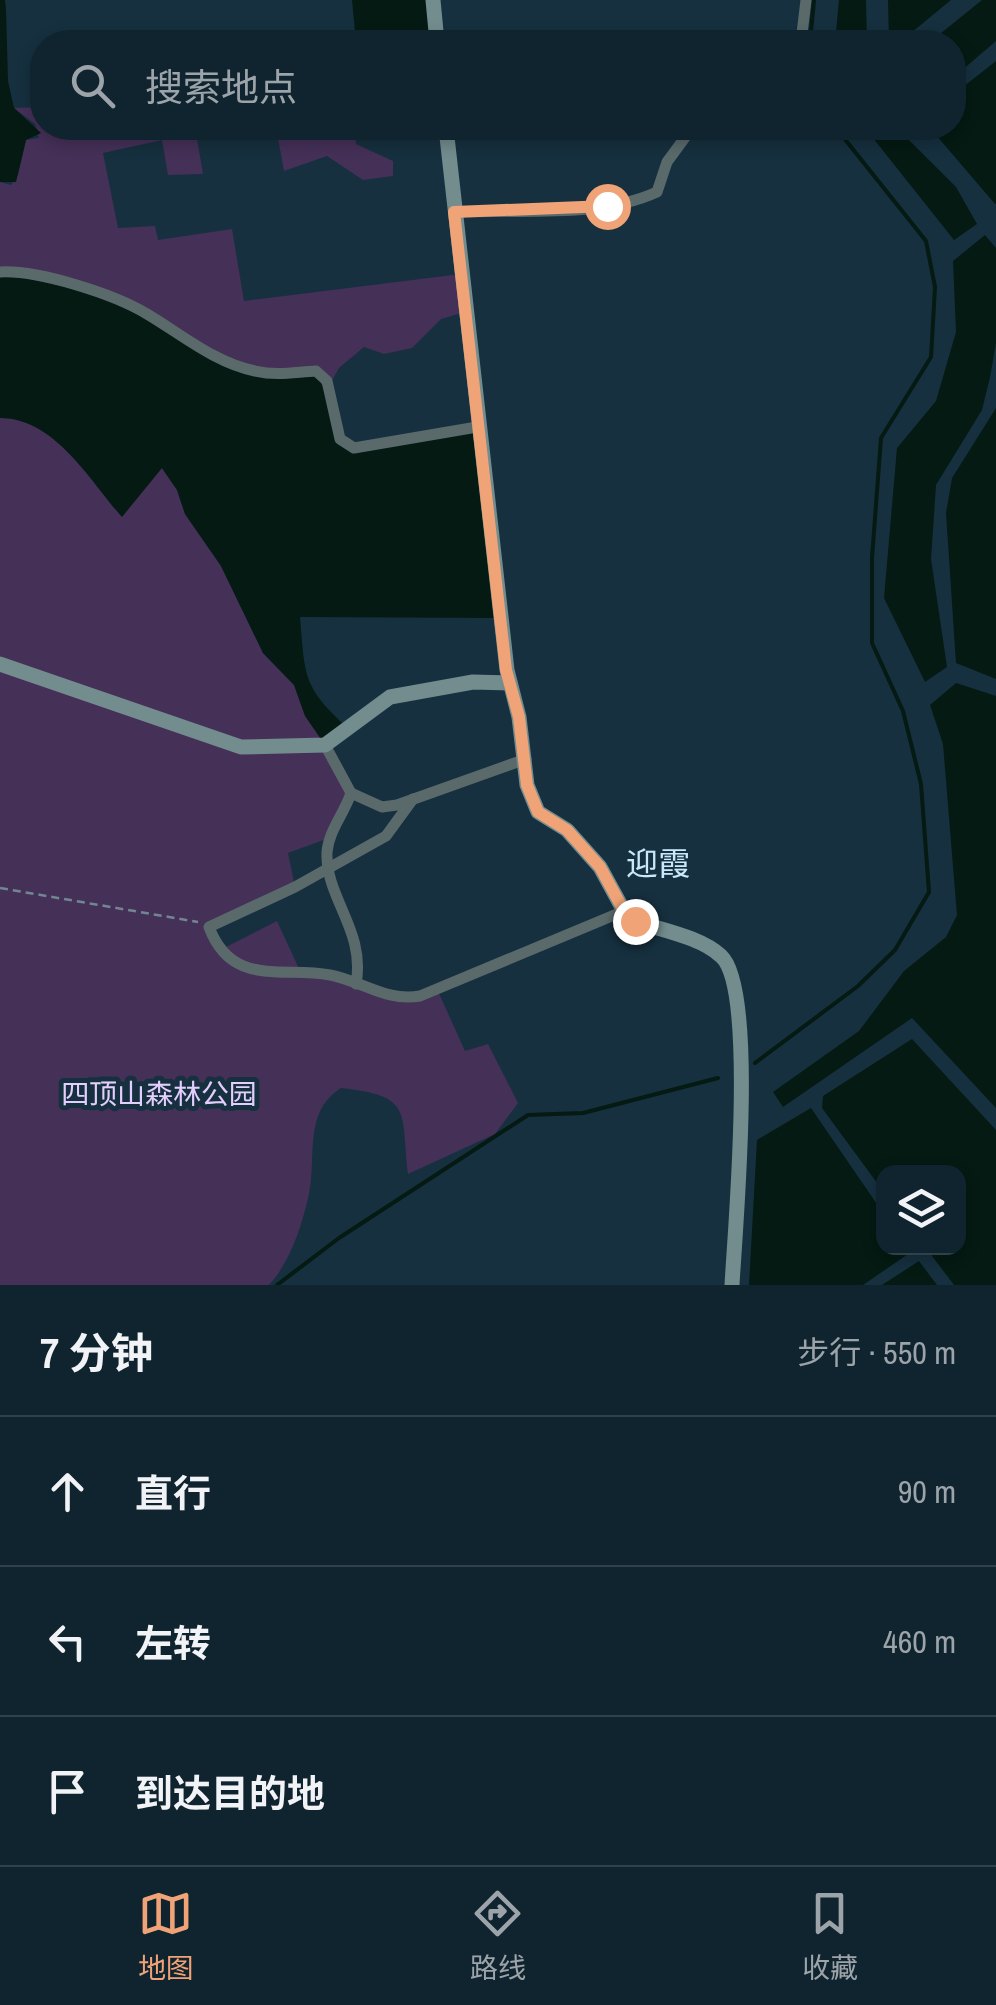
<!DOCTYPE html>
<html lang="zh">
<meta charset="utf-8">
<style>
:root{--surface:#10242f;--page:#1e303b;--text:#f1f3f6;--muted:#9ca4aa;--line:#30414b;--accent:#efa376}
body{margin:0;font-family:"Archivo Narrow","Noto Sans SC",sans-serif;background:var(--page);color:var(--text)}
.controls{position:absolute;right:30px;bottom:30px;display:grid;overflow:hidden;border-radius:20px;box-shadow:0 5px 15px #0003}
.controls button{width:90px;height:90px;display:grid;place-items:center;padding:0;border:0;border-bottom:2px solid var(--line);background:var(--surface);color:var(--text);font:50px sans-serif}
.stop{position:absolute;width:30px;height:30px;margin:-22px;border:8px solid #efa376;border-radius:50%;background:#fff}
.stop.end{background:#efa376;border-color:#fff;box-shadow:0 2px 10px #0008}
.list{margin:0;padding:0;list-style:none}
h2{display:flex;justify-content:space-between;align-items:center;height:130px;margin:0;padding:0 40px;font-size:42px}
h2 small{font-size:32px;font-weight:400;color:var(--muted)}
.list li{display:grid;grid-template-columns:65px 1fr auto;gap:30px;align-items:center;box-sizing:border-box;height:150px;padding:0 40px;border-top:2px solid var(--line)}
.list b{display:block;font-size:38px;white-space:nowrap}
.list em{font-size:32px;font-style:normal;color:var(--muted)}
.icon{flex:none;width:55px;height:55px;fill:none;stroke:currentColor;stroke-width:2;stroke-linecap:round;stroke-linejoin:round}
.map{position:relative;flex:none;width:996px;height:1285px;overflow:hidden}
.search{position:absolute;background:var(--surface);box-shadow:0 5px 15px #0003;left:30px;right:30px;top:30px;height:110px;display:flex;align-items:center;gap:25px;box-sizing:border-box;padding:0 35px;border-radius:40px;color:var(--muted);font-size:38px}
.sheet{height:580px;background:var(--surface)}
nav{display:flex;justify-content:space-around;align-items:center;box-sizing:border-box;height:140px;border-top:2px solid var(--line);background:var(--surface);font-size:28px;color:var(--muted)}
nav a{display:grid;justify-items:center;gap:5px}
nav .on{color:var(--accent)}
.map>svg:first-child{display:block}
.green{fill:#453058}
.water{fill:#041a12}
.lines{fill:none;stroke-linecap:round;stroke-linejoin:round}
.stream{stroke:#041a12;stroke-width:4}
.path{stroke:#728692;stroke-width:2.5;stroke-dasharray:8 5;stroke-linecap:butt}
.street{stroke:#5a6a6b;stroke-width:11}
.secondary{stroke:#738c8e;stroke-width:15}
.route{stroke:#efa376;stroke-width:12}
.labels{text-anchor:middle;stroke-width:10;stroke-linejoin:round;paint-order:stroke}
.park-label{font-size:28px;fill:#e4cefd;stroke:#16303f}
.quarter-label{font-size:32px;fill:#c9e8fc;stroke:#16303f}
</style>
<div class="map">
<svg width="996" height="1285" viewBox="0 0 996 1285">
<rect width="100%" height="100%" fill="#16303f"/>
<g class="green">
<polygon points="42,107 42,128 355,128 356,144 393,161 393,176 363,180 327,156 284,171 277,133 197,139 203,174 168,175 162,140 103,153 118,228 155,226 158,240 232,229 244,301 461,274 465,312 441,319 412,348 384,354 364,347 339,368 329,386 269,374 0,272 0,182 11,185 18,175 26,140 39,138 35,124 14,108"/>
<path d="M0,418C54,417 89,479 121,516L161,467L177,490L185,514L221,566L263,653L294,685L305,715L319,731L351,793L329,838L288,853L295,887L209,927L224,948L277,921L301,973L403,999L437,989L465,1051L488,1044L518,1103L495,1134L408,1174C401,1110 413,1096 341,1088C303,1112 317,1156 309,1194C302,1225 291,1261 269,1285H0Z"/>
</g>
<g class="water">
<polygon points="0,0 5,0 6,9 8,81 14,108 41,133 26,140 16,182 0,182"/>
<polygon points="352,0 433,0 437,42 356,42"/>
<polygon points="839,0 866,0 867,42 835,42"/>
<polygon points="888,0 951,0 900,42 889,42"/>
<polygon points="982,0 996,0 996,41 954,77 954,42 930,42"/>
<polygon points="996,61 996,203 995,204 930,128 954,128 954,94"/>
<polygon points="865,128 897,128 956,187 977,224 954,240"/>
<polygon points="985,235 996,248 996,343 990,377 982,410 936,485 931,559 947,667 925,682 884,598 897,448 936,401 956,332 953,261"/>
<path d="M0,272L125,301L252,371H316L348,446L477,427L500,618L300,617C305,675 302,687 348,728L325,745L305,716L294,685L263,653L221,566L185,514L177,490L162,468L122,517C89,479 54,418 0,418Z"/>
<polygon points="996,408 996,679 956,663 946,513 952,478"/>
<polygon points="956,683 996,696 996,1108 912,1018 783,1107 773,1092 859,1031 904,971 946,937 957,915 943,744 930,705"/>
<polygon points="912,1039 996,1130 996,1285 954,1285 926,1248 958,1248 958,1172 884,1172 883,1191 822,1108 823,1096"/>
<polygon points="811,1108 883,1213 884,1248 907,1248 911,1252 863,1285 749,1285 757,1140"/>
<polygon points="919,1261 937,1285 882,1285"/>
</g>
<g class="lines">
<g class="stream">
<polyline points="810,42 814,0"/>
<polyline points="755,1063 858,986 895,950 929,892 921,784 903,711 872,643 872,558 881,438 931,357 935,287 926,241 836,128"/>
<polyline points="277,1285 339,1238 528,1115 583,1113 718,1078"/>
</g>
<polyline class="path" points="0,888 198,922"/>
<g class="street">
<polyline points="801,42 806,0"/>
<path d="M454,212C518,209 598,219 657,192L667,162L692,128"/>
<path d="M0,272C39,270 114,294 147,314C181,334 215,363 255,371C277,376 295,372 316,371L327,381L340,439L354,448L477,427"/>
<path d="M325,745L351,793C344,814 329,830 327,852C325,898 366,930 356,984"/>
<polyline points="351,793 382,807 397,805 526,759"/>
<path d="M413,799L386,836L295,887L209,927C232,988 283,966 330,975C362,981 386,1002 420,996L624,911"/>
</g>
<g class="secondary">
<polyline points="433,0 437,42"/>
<path d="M446,128L507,670L519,717L527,785L538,812L567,830L600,867L624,911L635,921C661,930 701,937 721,956C757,988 735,1229 732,1285"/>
<polyline points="0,664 241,747 325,745 390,697 473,682 510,683"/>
</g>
</g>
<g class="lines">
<polyline class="route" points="607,206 454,212 506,670 519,717 527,785 538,812 567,830 600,867 624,911 635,921"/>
</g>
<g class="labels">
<g class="park-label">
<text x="159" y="1104">四顶山森林公园</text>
</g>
<g class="quarter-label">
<text x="658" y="875">迎霞</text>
</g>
</g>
</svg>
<div class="controls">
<button><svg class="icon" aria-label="layers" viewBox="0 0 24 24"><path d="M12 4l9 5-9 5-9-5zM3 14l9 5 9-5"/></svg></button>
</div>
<div class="stop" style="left:607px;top:206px"></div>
<div class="stop end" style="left:635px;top:921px"></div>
<div class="search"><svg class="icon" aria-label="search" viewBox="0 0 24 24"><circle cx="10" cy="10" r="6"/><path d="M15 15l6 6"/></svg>搜索地点</div>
</div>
<section class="sheet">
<h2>7 分钟<small>步行 · 550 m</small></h2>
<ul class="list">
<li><svg class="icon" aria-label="ahead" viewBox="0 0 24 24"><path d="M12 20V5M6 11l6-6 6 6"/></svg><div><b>直行</b></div><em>90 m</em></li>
<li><svg class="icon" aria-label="left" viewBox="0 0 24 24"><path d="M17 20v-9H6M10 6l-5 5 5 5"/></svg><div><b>左转</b></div><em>460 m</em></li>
<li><svg class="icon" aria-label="arrive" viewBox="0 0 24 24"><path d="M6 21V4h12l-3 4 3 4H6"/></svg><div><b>到达目的地</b></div></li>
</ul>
</section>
<nav>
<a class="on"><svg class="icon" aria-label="map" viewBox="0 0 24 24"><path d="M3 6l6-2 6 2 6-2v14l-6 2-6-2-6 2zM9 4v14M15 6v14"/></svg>地图</a>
<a><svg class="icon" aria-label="directions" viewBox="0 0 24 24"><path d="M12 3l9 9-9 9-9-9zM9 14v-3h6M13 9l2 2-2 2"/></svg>路线</a>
<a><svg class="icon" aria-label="saved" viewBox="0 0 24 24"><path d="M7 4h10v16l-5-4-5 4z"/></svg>收藏</a>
</nav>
